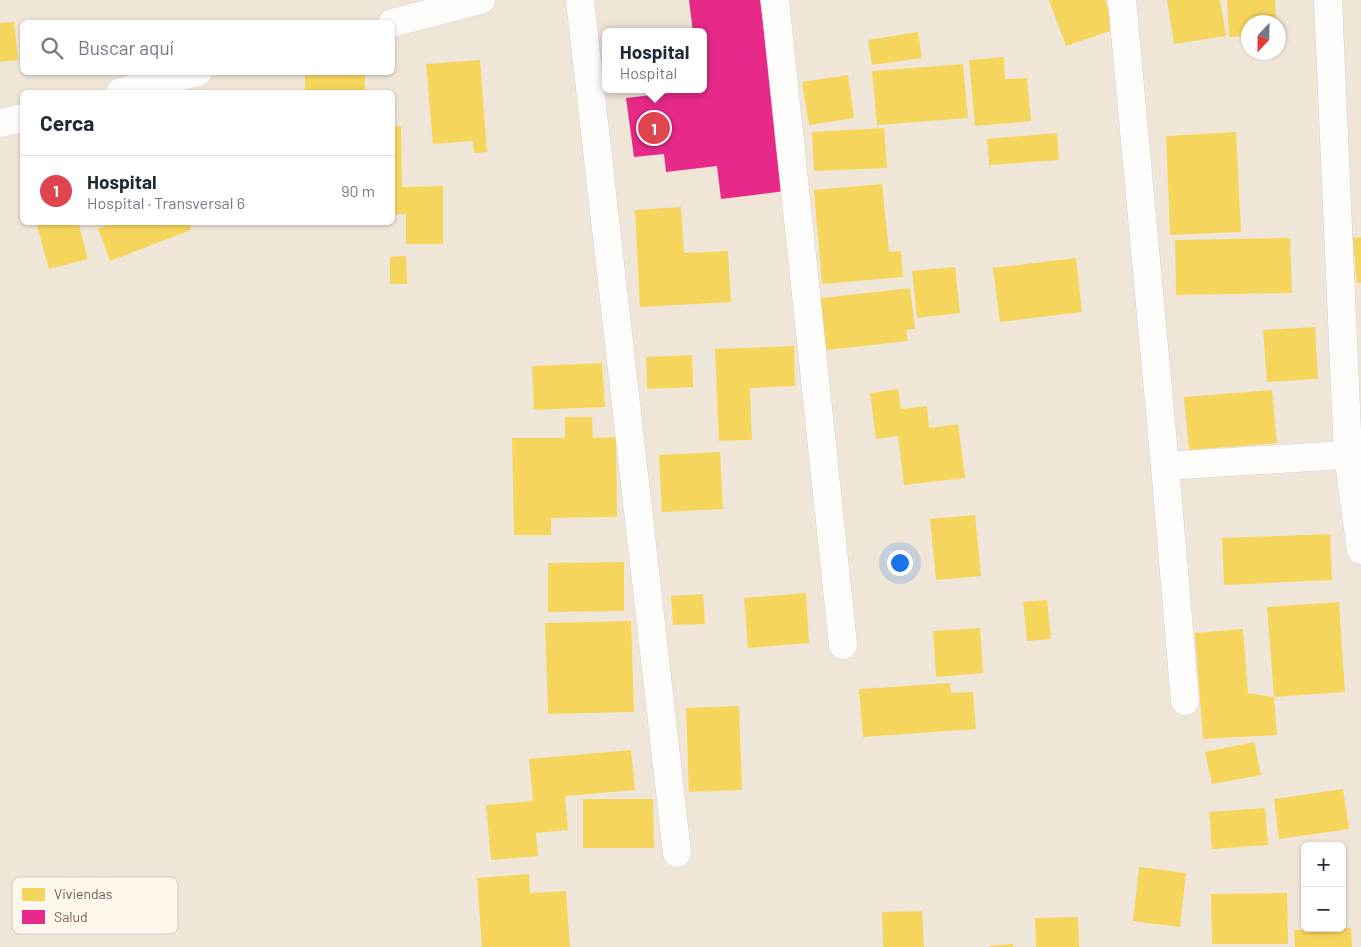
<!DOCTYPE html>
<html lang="es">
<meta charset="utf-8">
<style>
:root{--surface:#fff;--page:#f2f2f3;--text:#1f2937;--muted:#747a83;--line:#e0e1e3;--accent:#a39182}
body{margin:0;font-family:Barlow,sans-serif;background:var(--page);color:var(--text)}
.controls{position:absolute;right:15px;bottom:15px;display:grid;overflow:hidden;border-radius:8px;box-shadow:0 1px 4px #0004}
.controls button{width:45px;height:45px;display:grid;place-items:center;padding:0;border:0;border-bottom:1px solid var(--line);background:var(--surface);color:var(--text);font:25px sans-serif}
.compass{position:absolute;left:1241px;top:15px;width:45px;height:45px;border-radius:50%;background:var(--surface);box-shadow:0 1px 4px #0004;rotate:202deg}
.you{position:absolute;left:899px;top:562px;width:18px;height:18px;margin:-12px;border:4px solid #fff;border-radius:50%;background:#1a73e8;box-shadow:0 0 0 8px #1a73e833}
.badge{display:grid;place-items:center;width:32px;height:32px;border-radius:50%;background:var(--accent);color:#fff;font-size:16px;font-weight:700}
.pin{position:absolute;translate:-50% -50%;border:2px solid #fff;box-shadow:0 1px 5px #0006}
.popup{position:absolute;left:602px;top:28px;width:105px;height:65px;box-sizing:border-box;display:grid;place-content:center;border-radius:8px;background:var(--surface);filter:drop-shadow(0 1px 4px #0005);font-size:16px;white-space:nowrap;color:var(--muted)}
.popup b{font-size:19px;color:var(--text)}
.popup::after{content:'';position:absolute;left:50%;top:100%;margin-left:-10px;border:10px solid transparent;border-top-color:var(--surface)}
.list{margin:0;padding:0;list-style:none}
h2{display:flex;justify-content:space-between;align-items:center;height:65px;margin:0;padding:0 20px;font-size:21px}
h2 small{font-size:16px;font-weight:400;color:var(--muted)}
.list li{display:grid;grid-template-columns:32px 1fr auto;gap:15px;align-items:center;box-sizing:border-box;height:70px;padding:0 20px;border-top:1px solid var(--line)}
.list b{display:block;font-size:19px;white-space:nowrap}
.list p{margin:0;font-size:16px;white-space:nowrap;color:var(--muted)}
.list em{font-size:16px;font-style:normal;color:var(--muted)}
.icon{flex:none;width:28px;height:28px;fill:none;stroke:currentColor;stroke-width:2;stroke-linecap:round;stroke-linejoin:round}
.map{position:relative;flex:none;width:1361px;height:947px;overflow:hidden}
.search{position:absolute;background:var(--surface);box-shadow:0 1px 4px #0004;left:20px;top:20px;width:375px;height:55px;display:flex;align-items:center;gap:12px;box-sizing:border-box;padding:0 18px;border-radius:8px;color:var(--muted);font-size:19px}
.panel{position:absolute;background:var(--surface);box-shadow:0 1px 4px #0004;left:20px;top:90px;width:375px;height:135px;border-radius:8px}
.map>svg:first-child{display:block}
.residential{fill:#f0e6d8;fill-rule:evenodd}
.homes{fill:#f6d55c}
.health{fill:#e7298a}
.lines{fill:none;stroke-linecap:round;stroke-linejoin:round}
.minor-casing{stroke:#d6d0c9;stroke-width:29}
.minor{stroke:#fefdfc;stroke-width:28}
.key{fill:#fff8ec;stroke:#d6c9bb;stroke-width:1}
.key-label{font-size:14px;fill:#765c4a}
</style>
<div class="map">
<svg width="1361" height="947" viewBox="0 0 1361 947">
<rect width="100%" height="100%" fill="#f7f3ea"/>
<path class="residential" d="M0,0H1361V947H0ZM22,22H392V72H22ZM1248,22H1278V52H1248ZM605,32H703V89H605ZM22,92H392V222H22ZM1305,846H1342V928H1305Z"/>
<g class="homes">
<polygon points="1049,0 1105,0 1116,29 1066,46"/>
<polygon points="1167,0 1220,0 1226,36 1174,44"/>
<polygon points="1227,0 1275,0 1276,22 1248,22 1248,36 1229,37"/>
<polygon points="14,22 18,60 0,62 0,23"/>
<polygon points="918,32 922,58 872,65 868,40"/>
<polygon points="1004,57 1005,79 1027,78 1031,121 975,126 969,60"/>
<polygon points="480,60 487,152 474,153 473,141 433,144 426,64"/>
<polygon points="963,64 968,118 877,125 872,71"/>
<rect x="305" y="72" width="60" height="20"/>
<polygon points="848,75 854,118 809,125 802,82"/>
<polygon points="392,126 401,126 402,187 443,186 443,244 406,244 406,214 392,214"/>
<polygon points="884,128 887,168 814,171 812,132"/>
<polygon points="1236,132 1241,232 1170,235 1166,136"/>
<polygon points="1057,133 1059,160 989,165 987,139"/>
<polygon points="882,184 889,252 901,251 903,277 822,284 814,190"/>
<polygon points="681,207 684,253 728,251 731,302 640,307 635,210"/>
<polygon points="36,222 78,222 88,259 49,269"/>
<polygon points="114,222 189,222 191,230 110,261 98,229"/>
<polygon points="1361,237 1361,283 1357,283 1353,238"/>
<polygon points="1290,238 1292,293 1176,295 1175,240"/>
<polygon points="406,256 407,284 390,284 390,257"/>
<polygon points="1076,258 1082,312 1000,322 993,268"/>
<polygon points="955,267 960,313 917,318 912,271"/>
<polygon points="910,288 915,329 906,330 908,341 820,351 814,299"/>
<polygon points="1315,327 1318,379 1267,382 1263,330"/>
<polygon points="794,346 795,386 750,388 752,440 719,441 715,349"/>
<polygon points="692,355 693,387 647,389 646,357"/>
<polygon points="602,363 605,407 534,410 532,366"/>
<polygon points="898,389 901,409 927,406 929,428 958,424 965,478 904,485 898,436 876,439 870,393"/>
<polygon points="1272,390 1277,443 1189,450 1184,397"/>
<polygon points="565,417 592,417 593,438 616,437 617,517 551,518 551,535 514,535 512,438 565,438"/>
<polygon points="720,452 723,509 662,512 659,455"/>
<polygon points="975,515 981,576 936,580 930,519"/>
<polygon points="1330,534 1332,580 1224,585 1222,538"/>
<polygon points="624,562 624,611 548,612 548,563"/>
<polygon points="806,593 809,643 748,648 744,598"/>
<polygon points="703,594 705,624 673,625 671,596"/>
<polygon points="1047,600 1051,639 1027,641 1023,602"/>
<polygon points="1339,602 1345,692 1274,697 1267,607"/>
<polygon points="631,621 634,712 548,714 545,623"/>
<polygon points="980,628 983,673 936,677 933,631"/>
<polygon points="1243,629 1248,693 1274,697 1277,735 1203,739 1195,633"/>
<polygon points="950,683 951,693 973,692 976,729 863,737 859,689"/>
<polygon points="739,706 742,790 689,792 686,708"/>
<polygon points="1254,742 1261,775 1212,784 1205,752"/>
<polygon points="631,750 635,790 565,796 568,830 536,833 538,856 491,860 486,805 533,801 529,759"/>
<polygon points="1343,789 1349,829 1279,839 1274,799"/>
<polygon points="583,799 653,799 654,848 583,848"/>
<polygon points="1265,808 1268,845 1212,849 1209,812"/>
<polygon points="1139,867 1186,873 1180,927 1133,921"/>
<polygon points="529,874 530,893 566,891 570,947 482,947 477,878"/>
<polygon points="1287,893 1288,944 1212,944 1211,894"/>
<polygon points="922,911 924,947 883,947 882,912"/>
<polygon points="1078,917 1079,947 1036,947 1035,918"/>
<polygon points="1351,928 1352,947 1295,947 1294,930"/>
<polygon points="1013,944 1013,947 990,947 990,946"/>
</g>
<polygon class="health" points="689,0 760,0 785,191 721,199 717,166 666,172 664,154 634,157 626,98 703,89 703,32 693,32"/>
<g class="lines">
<defs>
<g id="minor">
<polyline points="580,0 677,853"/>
<polyline points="775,0 843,645"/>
<polyline points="1122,0 1165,466 1185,701"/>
<polyline points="1328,0 1348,455 1361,550"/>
<polyline points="392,23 481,0"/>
<polyline points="120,92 198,72"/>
<polyline points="0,123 22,118"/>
<polyline points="1165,466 1361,454"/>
</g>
</defs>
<use href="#minor" class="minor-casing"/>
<use href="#minor" class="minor"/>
</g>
<rect x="12" y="877" width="166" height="57" rx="8" class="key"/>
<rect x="22" y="888" width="23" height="13" fill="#f6d55c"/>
<rect x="22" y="910" width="23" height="14" fill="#e7298a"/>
<g class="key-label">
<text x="54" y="899">Viviendas</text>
<text x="54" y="922">Salud</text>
</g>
</svg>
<div class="controls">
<button>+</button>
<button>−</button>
</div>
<svg class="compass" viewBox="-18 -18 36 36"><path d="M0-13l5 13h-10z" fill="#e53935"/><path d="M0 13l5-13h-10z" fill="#747a83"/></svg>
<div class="you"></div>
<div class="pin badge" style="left:654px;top:128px;background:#e0444e">1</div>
<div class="popup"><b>Hospital</b>Hospital</div>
<div class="search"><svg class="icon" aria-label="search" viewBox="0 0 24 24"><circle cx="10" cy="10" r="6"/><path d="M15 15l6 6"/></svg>Buscar aquí</div>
<section class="panel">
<h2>Cerca<small></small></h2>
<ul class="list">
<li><span class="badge" style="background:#e0444e">1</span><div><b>Hospital</b><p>Hospital · Transversal 6</p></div><em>90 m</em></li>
</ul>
</section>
</div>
